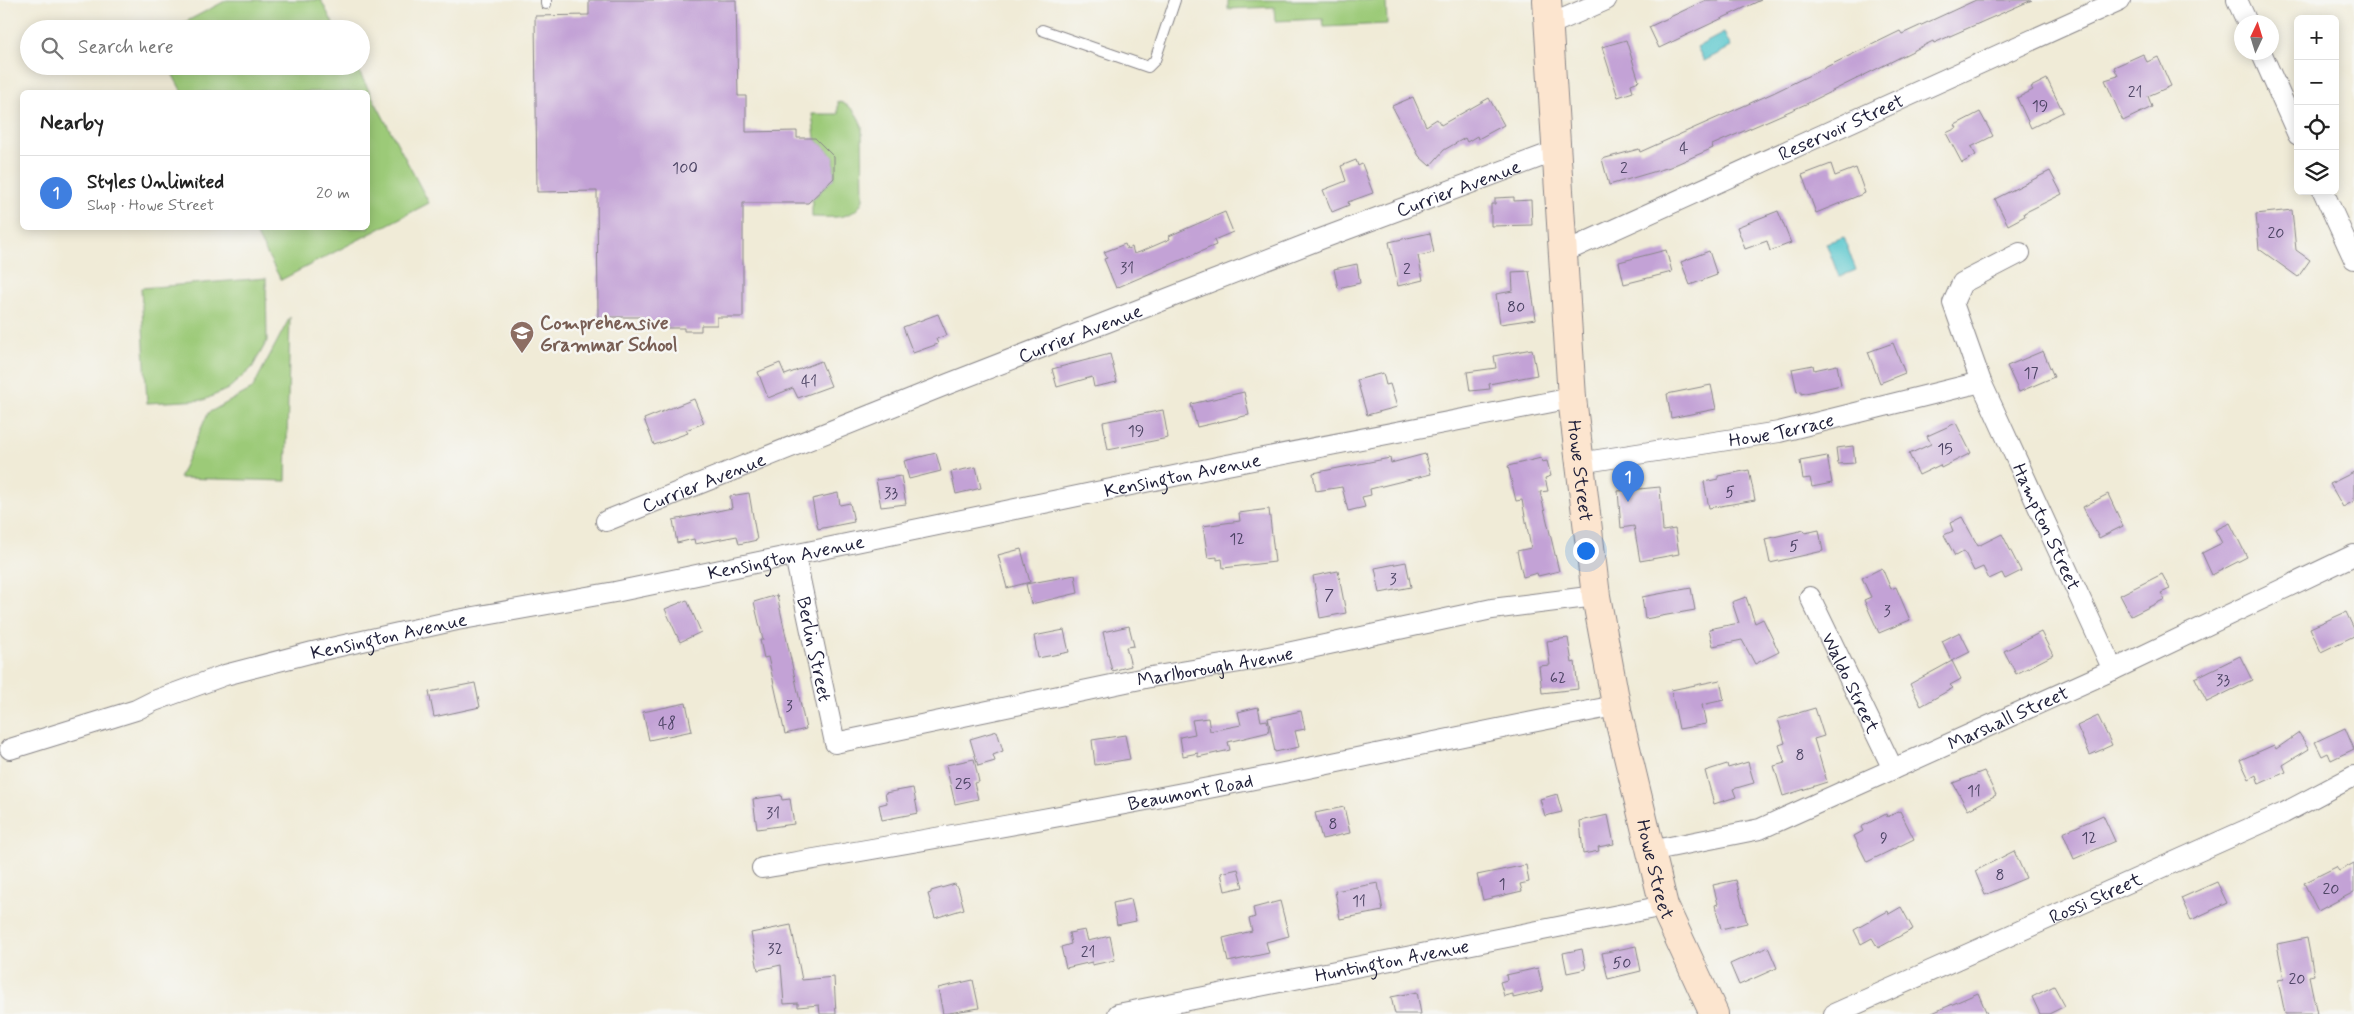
<!DOCTYPE html>
<meta charset="utf-8">
<style>
:root{--surface:#fff;--page:#f6f6f6;--text:#222;--muted:#767676;--line:#e0e0e0;--accent:#0b8043}
body{margin:0;font-family:Mynerve,sans-serif;background:var(--page);color:var(--text)}
.controls{position:absolute;right:15px;top:15px;display:grid;overflow:hidden;border-radius:8px;box-shadow:0 2px 12px #0003}
.controls button{width:45px;height:45px;display:grid;place-items:center;padding:0;border:0;border-bottom:1px solid var(--line);background:var(--surface);color:var(--text);font:25px sans-serif}
.compass{position:absolute;left:2234px;top:15px;width:45px;height:45px;border-radius:50%;background:var(--surface);box-shadow:0 2px 12px #0003;rotate:4deg}
.you{position:absolute;left:1585px;top:550px;width:18px;height:18px;margin:-12px;border:4px solid #fff;border-radius:50%;background:#1a73e8;box-shadow:0 0 0 8px #1a73e833}
.badge{display:grid;place-items:center;width:32px;height:32px;border-radius:50%;background:var(--accent);color:#fff;font-size:16px;font-weight:700}
.pin{position:absolute;translate:-50% -41px;filter:drop-shadow(0 1px 2px #0008)}
.pin::after{content:'';position:absolute;top:26px;width:18px;height:15px;background:inherit;clip-path:polygon(0 0,100% 0,50% 100%)}
.list{margin:0;padding:0;list-style:none}
h2{display:flex;justify-content:space-between;align-items:center;height:65px;margin:0;padding:0 20px;font-size:21px}
h2 small{font-size:16px;font-weight:400;color:var(--muted)}
.list li{display:grid;grid-template-columns:32px 1fr auto;gap:15px;align-items:center;box-sizing:border-box;height:75px;padding:0 20px;border-top:1px solid var(--line)}
.list b{display:block;font-size:19px;white-space:nowrap}
.list p{margin:0;font-size:16px;white-space:nowrap;color:var(--muted)}
.list em{font-size:16px;font-style:normal;color:var(--muted)}
.icon{flex:none;width:28px;height:28px;fill:none;stroke:currentColor;stroke-width:2;stroke-linecap:round;stroke-linejoin:round}
.map{position:relative;flex:none;width:2354px;height:1014px;overflow:hidden}
.search{position:absolute;background:var(--surface);box-shadow:0 2px 12px #0003;left:20px;top:20px;width:350px;height:55px;display:flex;align-items:center;gap:12px;box-sizing:border-box;padding:0 18px;border-radius:28px;color:var(--muted);font-size:19px}
.panel{position:absolute;background:var(--surface);box-shadow:0 2px 12px #0003;left:20px;top:90px;width:350px;height:140px;border-radius:8px}
.map>svg:first-child{display:block}
.green{fill:#9cca78;stroke:#5f765a}
.water{fill:#5bc8ce;stroke:#3e7584}
.building{fill:#c3a2d6}
.lines{fill:none;stroke-linecap:round;stroke-linejoin:round}
.lane-casing{stroke:#898689;stroke-width:12}
.street-casing{stroke:#898689;stroke-width:22}
.secondary-casing{stroke:#898689;stroke-width:30}
.lane{stroke:#fff;stroke-width:10}
.street{stroke:#fff;stroke-width:20}
.secondary{stroke:#fce5cf;stroke-width:28}
.labels{text-anchor:middle;stroke-width:5;stroke-linejoin:round;paint-order:stroke}
.number-label{font-size:16px;fill:#4a4262}
.street-label{font-size:19px;fill:#22223b;stroke:#f6f6f2}
.education-label{font-size:19px;font-weight:bold;fill:#785e54;stroke:#f6f6f2;text-anchor:start}
</style>
<div class="map">
<svg width="2354" height="1014" viewBox="0 0 2354 1014">
<rect width="100%" height="100%" fill="#f6f6f2"/>
<filter id="ink" filterUnits="userSpaceOnUse"><feTurbulence type="fractalNoise" baseFrequency=".02" numOctaves="2"/><feDisplacementMap in="SourceGraphic" scale="10" xChannelSelector="R" yChannelSelector="G"/><feConvolveMatrix kernelMatrix="1 2 1 2 8 2 1 2 1" color-interpolation-filters="sRGB"/></filter>
<filter id="wash" filterUnits="userSpaceOnUse"><feTurbulence type="fractalNoise" baseFrequency=".0096" numOctaves="4" result="noise"/><feDisplacementMap in="SourceGraphic" scale="20" xChannelSelector="R" yChannelSelector="G"/><feGaussianBlur stdDeviation="1.12" result="paint"/><feColorMatrix in="noise" values="0 0 0 0 0 0 0 0 0 0 0 0 0 0 0 0 0 1.4 0 .05"/><feComposite in="paint" operator="in"/></filter>
<g filter="url(#wash)">
<rect width="100%" height="100%" fill="#f0ebd7"/>
<g class="green">
<polygon points="227,0 321,0 336,29 172,29"/>
<polygon points="1228,0 1386,0 1387,24 1324,27 1323,19 1275,21 1274,7 1228,9"/>
<polygon points="168,66 356,66 429,203 281,280 253,228 368,228 368,92 182,92"/>
<path d="M838,101C851,106 858,113 862,127L863,200C854,221 831,217 812,217V200L834,178V157L815,138L812,114H838Z"/>
<polygon points="266,278 267,341 252,368 228,389 204,400 147,403 141,288"/>
<polygon points="290,317 286,481 179,478 208,413 252,389"/>
</g>
<g class="water">
<polygon points="1724,33 1731,47 1704,61 1697,47"/>
<polygon points="1844,237 1856,270 1839,277 1826,243"/>
</g>
<g id="blocks">
<g class="building">
<polygon points="589,0 736,0 738,96 746,96 746,132 797,131 797,138 815,138 834,157 834,178 808,203 743,203 743,317 717,317 717,325 701,325 701,331 684,331 684,328 642,328 642,317 598,317 597,191 537,192 535,16 589,15"/>
<polygon points="1706,0 1761,0 1659,48 1649,27"/>
<polygon points="1976,0 2032,0 1934,43 1933,41 1806,104 1712,145 1713,148 1670,167 1609,185 1602,159 1639,149 1640,152 1773,93 1900,31 1902,34"/>
<polygon points="1626,40 1639,81 1631,84 1633,92 1618,97 1602,47"/>
<polygon points="2143,54 2147,62 2158,57 2171,86 2148,96 2152,107 2123,121 2105,80 2118,76 2114,67"/>
<polygon points="2047,79 2063,112 2031,128 2017,98 2033,90 2031,87"/>
<polygon points="1413,97 1426,126 1437,119 1441,125 1489,98 1504,125 1478,139 1477,136 1467,142 1465,138 1444,150 1430,166 1419,156 1392,106"/>
<polygon points="1980,112 1993,136 1971,147 1976,155 1962,163 1946,133 1957,128 1955,125"/>
<polygon points="1356,160 1358,166 1362,164 1373,193 1348,202 1349,205 1332,212 1323,190 1346,181 1341,166"/>
<polygon points="1831,164 1835,176 1856,168 1865,193 1816,213 1802,175"/>
<polygon points="2050,171 2062,194 2024,213 2025,216 2008,225 1995,199"/>
<polygon points="1514,197 1514,201 1531,200 1532,225 1491,226 1491,204 1495,204 1495,198"/>
<polygon points="2292,210 2296,250 2310,260 2298,277 2259,249 2256,214"/>
<polygon points="1778,211 1791,243 1770,251 1767,241 1745,249 1737,227"/>
<polygon points="1225,212 1233,232 1214,240 1216,245 1116,288 1104,259 1107,258 1104,252 1125,244 1127,249 1132,247 1134,254 1140,252 1170,239 1169,236"/>
<polygon points="1430,233 1434,253 1418,256 1423,280 1398,286 1389,242"/>
<polygon points="1666,250 1672,272 1624,284 1619,262"/>
<polygon points="1709,251 1717,275 1690,285 1681,262"/>
<polygon points="1357,264 1360,283 1338,288 1334,269"/>
<polygon points="1529,271 1536,319 1500,324 1496,294 1513,291 1512,272"/>
<polygon points="938,314 947,335 936,339 938,344 913,353 903,327"/>
<polygon points="1893,343 1905,373 1880,383 1868,352"/>
<polygon points="1532,349 1537,375 1489,384 1490,389 1470,391 1467,372 1496,368 1494,356"/>
<polygon points="2043,351 2054,377 2019,392 2007,366"/>
<polygon points="1110,354 1117,382 1094,387 1092,377 1057,387 1052,369"/>
<polygon points="821,361 831,386 798,398 793,388 768,398 758,372 780,363 785,375"/>
<polygon points="1813,365 1814,370 1837,365 1841,385 1801,394 1801,391 1797,392 1792,369"/>
<polygon points="1383,373 1386,385 1390,384 1397,407 1367,415 1357,380"/>
<polygon points="1711,385 1716,409 1671,418 1667,394"/>
<polygon points="1244,392 1249,415 1197,427 1191,404"/>
<polygon points="694,399 704,423 686,430 688,433 654,445 644,419"/>
<polygon points="1163,410 1168,438 1108,450 1103,422"/>
<polygon points="1956,423 1971,453 1941,468 1940,465 1919,475 1909,454 1931,444 1927,436"/>
<polygon points="1853,446 1855,463 1838,464 1836,448"/>
<polygon points="936,453 941,471 909,479 904,461"/>
<polygon points="1425,454 1431,474 1370,489 1371,495 1362,497 1365,507 1348,511 1342,487 1316,491 1313,473 1390,458 1391,463"/>
<polygon points="1827,456 1832,483 1812,487 1810,478 1803,479 1800,461"/>
<polygon points="1541,458 1542,462 1547,461 1551,476 1545,478 1548,491 1540,492 1559,571 1538,576 1537,573 1523,577 1517,551 1531,548 1522,500 1516,501 1508,466"/>
<polygon points="976,467 981,488 956,494 951,472"/>
<polygon points="1749,470 1755,500 1709,508 1704,482 1718,479 1718,476"/>
<polygon points="2354,472 2354,501 2343,507 2330,484"/>
<polygon points="901,476 906,504 881,507 876,480"/>
<polygon points="1660,487 1663,531 1675,529 1679,554 1640,561 1634,526 1621,528 1618,491"/>
<polygon points="749,493 757,540 739,544 737,536 695,544 694,539 677,543 673,520 732,508 730,496"/>
<polygon points="838,493 840,505 850,503 854,522 818,529 812,499"/>
<polygon points="2108,494 2123,526 2099,538 2083,507"/>
<polygon points="1269,509 1275,562 1223,568 1222,559 1217,560 1217,557 1208,558 1203,526 1240,521 1239,513"/>
<polygon points="1962,517 1978,546 2002,534 2021,571 2005,579 2002,573 1989,579 1983,567 1974,571 1964,551 1955,556 1944,535 1953,531 1950,523"/>
<polygon points="2230,523 2247,557 2212,575 2202,553 2222,543 2215,530"/>
<polygon points="1804,530 1805,533 1819,530 1823,551 1770,563 1765,539"/>
<polygon points="1021,549 1030,582 1007,588 998,555"/>
<polygon points="1406,562 1411,587 1380,593 1375,568"/>
<polygon points="1882,568 1891,589 1896,587 1910,620 1879,633 1864,600 1871,597 1862,578"/>
<polygon points="1338,571 1346,613 1320,618 1313,576"/>
<polygon points="2162,574 2170,589 2161,593 2165,599 2131,616 2120,595"/>
<polygon points="1075,575 1078,593 1031,604 1026,584"/>
<polygon points="1691,588 1695,610 1645,619 1642,597"/>
<polygon points="777,595 806,729 785,734 768,657 764,658 760,640 763,640 754,602"/>
<polygon points="1746,597 1755,623 1763,619 1779,652 1755,664 1742,640 1713,646 1709,629 1739,623 1732,602"/>
<polygon points="687,600 701,632 680,642 665,609"/>
<polygon points="2346,612 2354,629 2354,636 2321,652 2310,628"/>
<polygon points="1129,626 1134,646 1126,647 1131,666 1112,671 1103,632"/>
<polygon points="1064,630 1069,652 1038,658 1034,636"/>
<polygon points="1960,632 1970,652 1952,661 1942,641"/>
<polygon points="2041,632 2053,655 2016,674 2004,651"/>
<polygon points="1568,638 1572,663 1575,662 1578,689 1542,693 1539,666 1550,665 1547,641"/>
<polygon points="2240,656 2252,680 2207,702 2195,678"/>
<polygon points="1952,661 1961,679 1950,685 1953,688 1921,706 1910,684"/>
<polygon points="1720,680 1724,700 1702,705 1706,724 1679,729 1671,690"/>
<polygon points="475,683 480,707 434,717 429,692"/>
<polygon points="686,703 692,731 649,740 643,712"/>
<polygon points="1258,707 1261,721 1267,720 1269,732 1228,742 1230,750 1198,757 1198,753 1183,756 1180,737 1195,734 1192,720 1208,718 1210,731 1241,725 1238,712"/>
<polygon points="1815,708 1824,736 1814,739 1827,782 1783,796 1774,766 1785,763 1779,745 1785,743 1778,719"/>
<polygon points="1301,711 1305,729 1295,731 1299,747 1275,752 1268,718"/>
<polygon points="2098,716 2112,745 2090,755 2077,726"/>
<polygon points="2345,728 2354,749 2331,760 2328,753 2322,756 2315,742"/>
<polygon points="997,731 1003,751 993,755 995,761 978,766 970,739"/>
<polygon points="2299,733 2309,749 2283,765 2286,772 2259,784 2256,775 2249,779 2240,760 2274,745 2276,749"/>
<polygon points="1125,735 1130,759 1095,765 1092,740"/>
<polygon points="974,759 979,782 974,783 978,799 955,804 946,765"/>
<polygon points="1748,762 1754,783 1733,789 1736,797 1714,804 1705,771 1727,764 1728,768"/>
<polygon points="1984,771 1996,795 1968,810 1953,783"/>
<polygon points="913,788 918,813 882,820 879,805 887,803 885,793"/>
<polygon points="1557,794 1562,812 1545,816 1540,799"/>
<polygon points="781,795 782,800 790,799 794,824 757,829 753,799"/>
<polygon points="1344,807 1350,833 1322,839 1315,813"/>
<polygon points="1900,811 1914,839 1867,862 1854,836 1863,831 1861,827 1886,814 1887,817"/>
<polygon points="1608,815 1614,844 1598,847 1599,851 1583,854 1580,821"/>
<polygon points="2103,815 2115,841 2074,859 2063,833"/>
<polygon points="2014,851 2026,878 1985,895 1975,871"/>
<polygon points="2354,863 2354,892 2318,911 2304,883 2336,867 2339,871"/>
<polygon points="1526,865 1529,882 1520,884 1522,891 1483,900 1477,875"/>
<polygon points="1238,869 1243,887 1225,891 1221,873"/>
<polygon points="1736,880 1747,923 1721,929 1715,905 1718,904 1713,885"/>
<polygon points="2217,882 2227,903 2191,920 2181,898"/>
<polygon points="1378,883 1383,911 1340,919 1335,891"/>
<polygon points="955,884 956,887 958,887 964,909 935,918 928,894 931,893 931,891"/>
<polygon points="1131,899 1136,921 1117,925 1113,903"/>
<polygon points="1280,901 1289,936 1266,942 1269,953 1228,962 1223,938 1252,931 1249,919 1255,917 1253,908"/>
<polygon points="1901,907 1913,929 1878,948 1872,938 1861,944 1854,930 1888,911 1889,914"/>
<polygon points="791,925 802,980 834,977 836,1014 820,1014 819,1005 798,1007 798,1003 784,1004 781,965 758,970 751,933"/>
<polygon points="1085,930 1088,941 1110,936 1115,960 1092,965 1092,962 1066,968 1061,947 1071,944 1069,933"/>
<polygon points="2307,938 2314,975 2309,976 2317,1014 2285,1014 2278,980 2284,979 2277,944"/>
<polygon points="1636,946 1641,971 1608,979 1602,953"/>
<polygon points="1768,947 1777,968 1739,985 1730,964"/>
<polygon points="1582,949 1586,969 1567,973 1563,953"/>
<polygon points="1538,968 1543,991 1513,998 1513,994 1504,996 1500,982 1507,980 1506,975"/>
<polygon points="973,980 979,1008 943,1014 938,988"/>
<polygon points="2054,986 2065,1006 2049,1014 2040,1014 2032,997"/>
<polygon points="1417,992 1421,1014 1395,1014 1391,997"/>
<polygon points="1978,993 1987,1014 1930,1014"/>
</g>
</g>
</g>
<g filter="url(#ink)">
<use href="#blocks" fill-opacity="0" stroke="#898689" stroke-width="1"/>
<g class="lines">
<defs>
<g id="lane">
<polyline points="546,4 546,0"/>
<polyline points="1042,30 1148,67 1155,60 1175,0"/>
</g>
<g id="street">
<polyline points="2237,0 2247,22"/>
<polyline points="1549,25 1606,0"/>
<polyline points="2261,52 2298,135"/>
<polyline points="2323,191 2354,259"/>
<path id="s1" d="M1562,253L2120,0"/>
<path id="s2" d="M2020,253L1962,283L1953,303L1981,382L2113,670"/>
<path id="s3" d="M1579,463L1779,432L1981,382"/>
<path id="s4" d="M606,521L948,384L1318,240L1556,151"/>
<path id="s5" d="M795,556L835,743L1145,678L1264,658L1492,609L1596,596"/>
<path id="s6" d="M1810,597L1893,769"/>
<path id="s7" d="M10,749L136,710L154,701L225,675L313,652L457,620L615,592L1227,465L1572,398"/>
<path id="s8" d="M1650,851L1760,829L2113,670L2354,555"/>
<path id="s9" d="M762,868C931,839 1101,810 1269,776C1385,753 1500,727 1616,706"/>
<path id="s10" d="M1118,1014L1664,906"/>
<path id="s11" d="M1834,1014L2284,813L2354,776"/>
</g>
<g id="secondary">
<path id="s12" d="M1547,0L1572,398L1596,596L1618,715L1664,906L1714,1014"/>
</g>
</defs>
<use href="#lane" class="lane-casing"/>
<use href="#street" class="street-casing"/>
<use href="#secondary" class="secondary-casing"/>
<use href="#lane" class="lane"/>
<use href="#street" class="street"/>
<use href="#secondary" class="secondary"/>
</g>
</g>
<defs>
<symbol id="school-pin" viewBox="-11 -11 22 30"><path d="M0 17L-7.5 6A9.5 9.5 0 1 1 7.5 6Z" fill="#8d6e63" stroke="#f6f6f2"/><path d="M0-5L7-2L0 1L-7-2ZM-4 1L0 2.5L4 1V4Q0 6-4 4Z" fill="#fff"/></symbol>
</defs>
<g fill-rule="evenodd">
<use href="#school-pin" x="508" y="319" width="28" height="38"/>
</g>
<g class="labels">
<g class="number-label">
<text x="2135" y="97">21</text>
<text x="2040" y="111">19</text>
<text x="1684" y="153">4</text>
<text x="685" y="173">100</text>
<text x="1624" y="173">2</text>
<text x="2276" y="238">20</text>
<text x="1127" y="273">31</text>
<text x="1407" y="274">2</text>
<text x="1516" y="312">80</text>
<text x="2031" y="378">17</text>
<text x="809" y="386">41</text>
<text x="1136" y="436">19</text>
<text x="1945" y="454">15</text>
<text x="1730" y="497">5</text>
<text x="891" y="498">33</text>
<text x="1237" y="544">12</text>
<text x="1794" y="551">5</text>
<text x="1393" y="584">3</text>
<text x="1329" y="600">7</text>
<text x="1887" y="616">3</text>
<text x="1558" y="683">62</text>
<text x="2223" y="685">33</text>
<text x="789" y="711">3</text>
<text x="667" y="728">48</text>
<text x="1800" y="760">8</text>
<text x="963" y="789">25</text>
<text x="1974" y="796">11</text>
<text x="773" y="818">31</text>
<text x="1333" y="829">8</text>
<text x="1884" y="843">9</text>
<text x="2089" y="843">12</text>
<text x="2000" y="880">8</text>
<text x="1502" y="889">1</text>
<text x="2331" y="894">20</text>
<text x="1359" y="906">11</text>
<text x="775" y="954">32</text>
<text x="1088" y="957">21</text>
<text x="1622" y="968">50</text>
<text x="2297" y="984">20</text>
</g>
<g class="street-label">
<text dy="7" stroke="none"><textPath href="#s1" startOffset="306">Reservoir Street</textPath></text>
<text dy="7" stroke="none"><textPath href="#s4" startOffset="915">Currier Avenue</textPath></text>
<text dy="7" stroke="none"><textPath href="#s4" startOffset="510">Currier Avenue</textPath></text>
<text dy="7" stroke="none"><textPath href="#s3" startOffset="205">Howe Terrace</textPath></text>
<text dy="7" stroke="none"><textPath href="#s12" startOffset="472">Howe Street</textPath></text>
<text dy="7" stroke="none"><textPath href="#s7" startOffset="1206">Kensington Avenue</textPath></text>
<text dy="7" stroke="none"><textPath href="#s4" startOffset="105">Currier Avenue</textPath></text>
<text dy="7" stroke="none"><textPath href="#s2" startOffset="330">Hampton Street</textPath></text>
<text dy="7" stroke="none"><textPath href="#s7" startOffset="801">Kensington Avenue</textPath></text>
<text dy="7" stroke="none"><textPath href="#s7" startOffset="396">Kensington Avenue</textPath></text>
<text dy="7" stroke="none"><textPath href="#s5" startOffset="95">Berlin Street</textPath></text>
<text dy="7" stroke="none"><textPath href="#s5" startOffset="579">Marlborough Avenue</textPath></text>
<text dy="7" stroke="none"><textPath href="#s6" startOffset="95">Waldo Street</textPath></text>
<text dy="7" stroke="none"><textPath href="#s8" startOffset="384">Marshall Street</textPath></text>
<text dy="7" stroke="none"><textPath href="#s9" startOffset="435">Beaumont Road</textPath></text>
<text dy="7" stroke="none"><textPath href="#s12" startOffset="878">Howe Street</textPath></text>
<text dy="7" stroke="none"><textPath href="#s11" startOffset="286">Rossi Street</textPath></text>
<text dy="7" stroke="none"><textPath href="#s10" startOffset="279">Huntington Avenue</textPath></text>
</g>
<g class="education-label">
<text x="540" y="329">Comprehensive<tspan x="540" dy="22">Grammar School</tspan></text>
</g>
</g>
</svg>
<div class="controls">
<button>+</button>
<button>−</button>
<button><svg class="icon" aria-label="locate" viewBox="0 0 24 24"><circle cx="12" cy="12" r="6"/><path d="M12 2v4M12 18v4M2 12h4M18 12h4"/></svg></button>
<button><svg class="icon" aria-label="layers" viewBox="0 0 24 24"><path d="M12 4l9 5-9 5-9-5zM3 14l9 5 9-5"/></svg></button>
</div>
<svg class="compass" viewBox="-18 -18 36 36"><path d="M0-13l5 13h-10z" fill="#e53935"/><path d="M0 13l5-13h-10z" fill="#767676"/></svg>
<div class="you"></div>
<div class="pin badge" style="left:1628px;top:502px;background:#3f7fe0">1</div>
<div class="search"><svg class="icon" aria-label="search" viewBox="0 0 24 24"><circle cx="10" cy="10" r="6"/><path d="M15 15l6 6"/></svg>Search here</div>
<section class="panel">
<h2>Nearby<small></small></h2>
<ul class="list">
<li><span class="badge" style="background:#3f7fe0">1</span><div><b>Styles Unlimited</b><p>Shop · Howe Street</p></div><em>20 m</em></li>
</ul>
</section>
</div>
